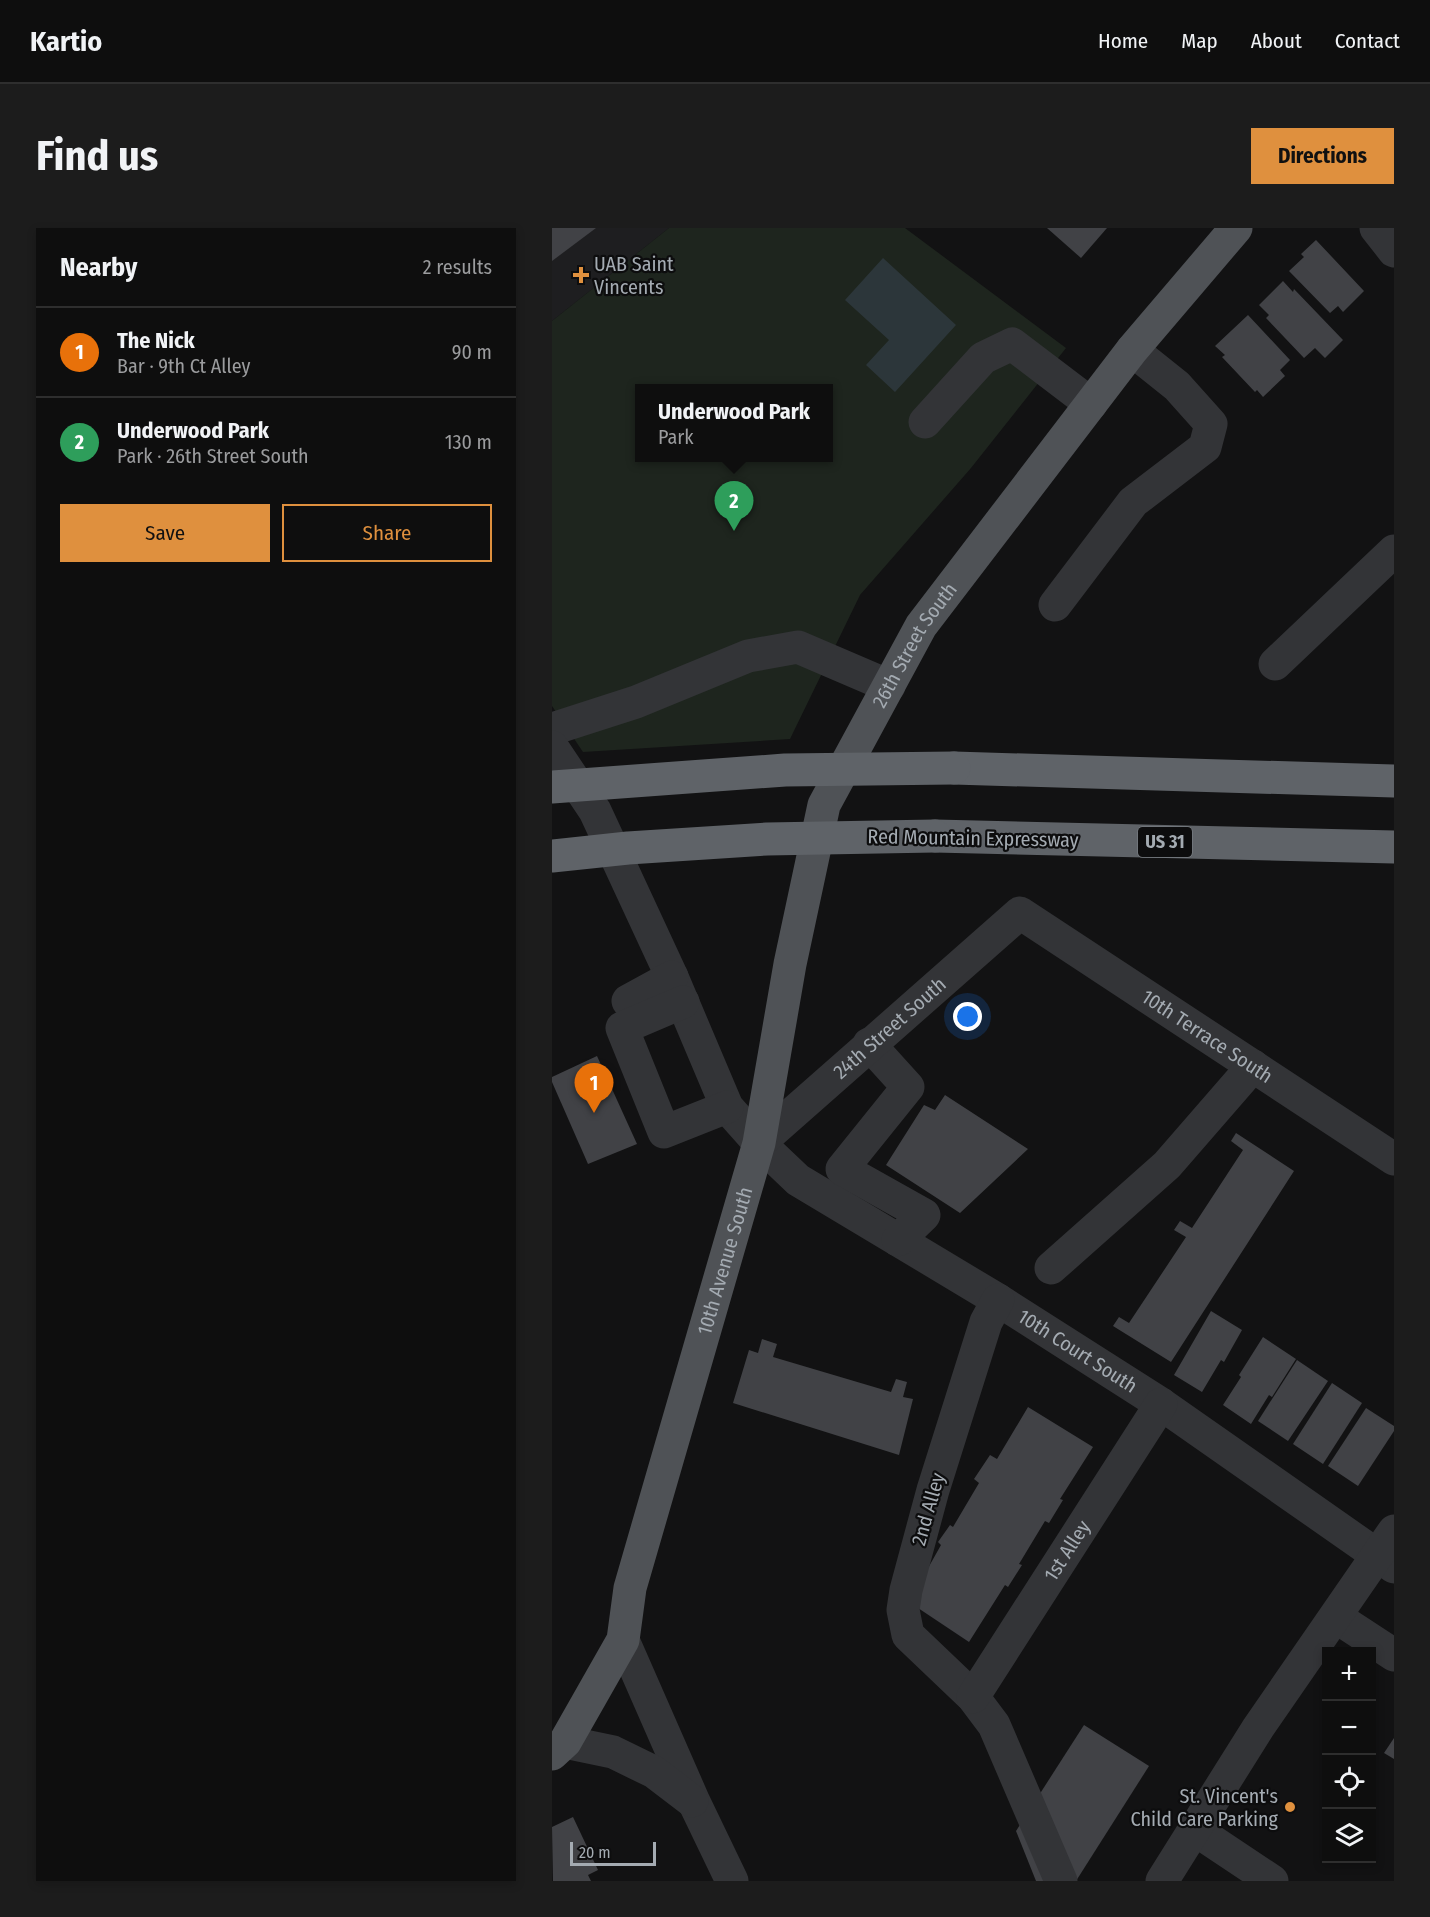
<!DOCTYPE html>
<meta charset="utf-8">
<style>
:root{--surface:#0e0e0e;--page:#1c1c1c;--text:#f1f3f6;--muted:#9b9c9e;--line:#2e2e2e;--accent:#df903e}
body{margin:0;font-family:"Fira Sans Condensed",sans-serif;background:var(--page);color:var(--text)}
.controls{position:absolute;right:18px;bottom:18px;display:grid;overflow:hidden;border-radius:0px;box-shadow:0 3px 9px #0003}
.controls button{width:54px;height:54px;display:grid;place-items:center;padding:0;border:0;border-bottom:2px solid var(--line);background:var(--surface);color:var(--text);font:30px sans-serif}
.scale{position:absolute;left:18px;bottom:15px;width:86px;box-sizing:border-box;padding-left:6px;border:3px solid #a4abb2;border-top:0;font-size:16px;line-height:21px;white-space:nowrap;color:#a4abb2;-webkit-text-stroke:4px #0d0d0e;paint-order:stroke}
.you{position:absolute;left:416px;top:789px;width:21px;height:21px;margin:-15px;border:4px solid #fff;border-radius:50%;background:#1a73e8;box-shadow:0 0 0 9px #1a73e833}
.badge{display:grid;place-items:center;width:39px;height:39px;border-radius:50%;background:var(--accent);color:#fff;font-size:20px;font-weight:700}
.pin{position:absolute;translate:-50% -50px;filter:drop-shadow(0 2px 3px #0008)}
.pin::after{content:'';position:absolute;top:32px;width:21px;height:18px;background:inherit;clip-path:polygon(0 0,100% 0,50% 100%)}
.popup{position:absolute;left:83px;top:156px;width:198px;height:78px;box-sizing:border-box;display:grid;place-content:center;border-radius:0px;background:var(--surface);filter:drop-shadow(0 2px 4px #0005);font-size:20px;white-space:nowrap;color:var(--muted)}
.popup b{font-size:22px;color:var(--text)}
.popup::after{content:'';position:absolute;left:50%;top:100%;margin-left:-12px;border:12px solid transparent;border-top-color:var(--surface)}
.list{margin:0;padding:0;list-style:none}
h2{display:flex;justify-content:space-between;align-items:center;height:78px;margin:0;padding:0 24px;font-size:26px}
h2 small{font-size:20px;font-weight:400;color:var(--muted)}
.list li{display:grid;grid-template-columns:39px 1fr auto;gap:18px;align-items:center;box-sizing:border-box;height:90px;padding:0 24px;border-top:2px solid var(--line)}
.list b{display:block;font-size:22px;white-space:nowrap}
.list p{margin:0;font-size:20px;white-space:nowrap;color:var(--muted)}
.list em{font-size:20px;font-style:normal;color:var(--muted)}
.actions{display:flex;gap:12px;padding:18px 24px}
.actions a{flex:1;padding:14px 0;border:2px solid var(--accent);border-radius:0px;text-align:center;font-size:21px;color:var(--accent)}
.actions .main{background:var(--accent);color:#111}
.icon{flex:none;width:33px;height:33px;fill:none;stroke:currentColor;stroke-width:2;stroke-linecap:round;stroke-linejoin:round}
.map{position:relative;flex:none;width:842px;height:1653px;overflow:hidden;border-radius:0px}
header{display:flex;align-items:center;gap:36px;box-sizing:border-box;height:84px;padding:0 30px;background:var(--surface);border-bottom:2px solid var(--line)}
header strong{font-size:28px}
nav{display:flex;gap:33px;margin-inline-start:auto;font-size:21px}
.intro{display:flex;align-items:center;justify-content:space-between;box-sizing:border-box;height:144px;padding:0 36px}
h1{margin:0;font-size:42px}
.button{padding:15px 27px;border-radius:0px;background:var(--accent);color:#111;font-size:21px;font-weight:700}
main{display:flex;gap:36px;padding:0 36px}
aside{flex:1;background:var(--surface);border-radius:0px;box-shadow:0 3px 9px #0003}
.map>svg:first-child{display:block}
.built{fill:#1e1e20}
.green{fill:#1e251e;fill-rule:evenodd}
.water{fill:#2c363a}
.building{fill:#414246}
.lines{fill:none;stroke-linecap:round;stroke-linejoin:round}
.minor{stroke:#333437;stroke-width:33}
.major{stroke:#4f5256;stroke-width:33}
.highway{stroke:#5f6368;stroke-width:33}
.highway-bridge{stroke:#5f6368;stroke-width:33}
.poi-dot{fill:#df903e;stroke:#0d0d0e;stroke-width:2}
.labels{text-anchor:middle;stroke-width:4.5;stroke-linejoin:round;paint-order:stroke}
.shield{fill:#0d0d0e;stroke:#777c81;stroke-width:1.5}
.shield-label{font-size:18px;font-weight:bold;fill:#a4abb2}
.poi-label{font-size:20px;fill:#a4abb2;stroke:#0d0d0e;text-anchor:start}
.street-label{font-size:20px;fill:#a4abb2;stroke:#0d0d0e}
</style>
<header>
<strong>Kartio</strong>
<nav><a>Home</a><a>Map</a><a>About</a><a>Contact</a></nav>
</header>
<div class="intro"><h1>Find us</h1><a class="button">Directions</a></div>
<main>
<aside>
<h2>Nearby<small>2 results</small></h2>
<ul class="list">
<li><span class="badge" style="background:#e8710a">1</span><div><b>The Nick</b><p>Bar · 9th Ct Alley</p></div><em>90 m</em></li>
<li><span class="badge" style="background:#2e9e5b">2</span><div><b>Underwood Park</b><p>Park · 26th Street South</p></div><em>130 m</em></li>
</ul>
<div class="actions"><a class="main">Save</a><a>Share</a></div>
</aside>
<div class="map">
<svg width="842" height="1653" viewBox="0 0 842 1653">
<rect width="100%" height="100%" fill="#121213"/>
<polygon class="built" points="0,0 117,0 0,93"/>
<path class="green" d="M117,0H353L514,120L419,240L308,367L238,511L31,524L0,478V93ZM88,160H276V230H88Z"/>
<polygon class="water" points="331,30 404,97 343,164 314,137 337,112 293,72"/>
<g class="building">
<polygon points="0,0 44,0 0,33"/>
<polygon points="495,0 555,0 529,30"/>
<polygon points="764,12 812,63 791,84 786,78 778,85 737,43 752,29 749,26"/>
<polygon points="731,53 741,64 742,61 791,112 773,130 763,120 752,130 714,90 717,87 707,77"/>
<polygon points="696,87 738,132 728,142 733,148 711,169 705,162 703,164 670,129 673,127 663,118"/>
<polygon points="45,828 85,916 36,936 0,854 0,849"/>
<polygon points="393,867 476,921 408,985 334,937 372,877 383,882"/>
<polygon points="684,905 742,943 619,1134 561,1098 567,1089 577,1095 634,1009 622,1002 628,993 640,1000 691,922 679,913"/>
<polygon points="659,1083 690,1102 672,1134 669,1132 650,1164 622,1147"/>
<polygon points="711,1109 744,1131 720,1169 717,1167 699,1196 671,1177 689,1149 687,1147"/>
<polygon points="210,1111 225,1116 221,1129 339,1164 344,1151 355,1154 351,1169 361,1171 347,1227 181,1175 197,1122 206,1125"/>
<polygon points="745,1132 776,1153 736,1213 706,1193"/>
<polygon points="780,1155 810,1175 771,1236 741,1216"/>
<polygon points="476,1179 541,1219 508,1271 511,1272 497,1295 493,1293 467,1336 470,1337 456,1359 453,1357 417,1414 357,1374 389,1317 386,1314 398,1297 401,1299 427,1255 422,1251 438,1227 445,1231"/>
<polygon points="814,1180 842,1198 842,1203 806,1258 776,1238"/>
<polygon points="532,1497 597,1538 524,1653 484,1653 464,1603"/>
<polygon points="842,1510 842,1531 832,1525"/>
<polygon points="21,1589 46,1642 36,1647 39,1653 1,1653 0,1599"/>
</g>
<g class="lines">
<g class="minor">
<polyline points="824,0 842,23"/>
<polyline points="373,194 431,130 460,116 539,176"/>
<polyline points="503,377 581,274 653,219 659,196 625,158 580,122"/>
<polyline points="723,436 842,323"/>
<polyline points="0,501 84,474 196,428 246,419 337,458"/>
<path id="s1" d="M0,519L43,583L120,749L175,879L207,915L246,952L446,1072L609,1176L842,1339"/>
<polyline points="76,773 120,749"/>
<polyline points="131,774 70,800 112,904 175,879"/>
<polyline points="317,816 356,859 290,941 372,987 346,1012"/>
<path id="s2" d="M207,915L468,685L842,931"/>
<polyline points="499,1040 615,937 701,838"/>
<polyline points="446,1072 434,1094 381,1262 354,1362 351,1382 356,1407 421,1469 442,1497 509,1653"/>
<polyline points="784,1389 842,1427"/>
<polyline points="71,1412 142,1574 180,1653"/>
<path id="s3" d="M421,1469L609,1176"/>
<polyline points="13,1514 61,1524 102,1544 140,1573"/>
<polyline points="642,1601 720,1653"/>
<polyline points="610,1653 706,1500 842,1303"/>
</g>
<path class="major" id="s4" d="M0,1526L13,1514L71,1412L78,1360L207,915L238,736L272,577L369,398L580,122L684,0"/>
<g class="highway">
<polyline points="402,540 842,553"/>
<polyline points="383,608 842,619"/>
</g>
<g class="highway-bridge">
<polyline points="0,559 233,542 402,540"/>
<polyline points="0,628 76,620 215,611 383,608"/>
</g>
</g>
<g class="poi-dot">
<path d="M26 38h6v6h6v6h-6v6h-6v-6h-6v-6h6z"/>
<circle cx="738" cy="1579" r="6"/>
</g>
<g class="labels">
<rect class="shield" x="586" y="599" width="54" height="30" rx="4.5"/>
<g class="shield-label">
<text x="613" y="620">US 31</text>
</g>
<g class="poi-label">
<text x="42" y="43">UAB Saint<tspan x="42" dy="23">Vincents</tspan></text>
<text x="726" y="1575" text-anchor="end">St. Vincent's<tspan x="726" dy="23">Child Care Parking</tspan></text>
</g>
<g class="street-label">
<text dy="7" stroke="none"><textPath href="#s4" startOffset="1179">26th Street South</textPath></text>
<text transform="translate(421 610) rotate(1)" y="7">Red Mountain Expressway</text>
<text dy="7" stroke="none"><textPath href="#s2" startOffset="174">24th Street South</textPath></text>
<text dy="7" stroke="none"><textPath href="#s2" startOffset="572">10th Terrace South</textPath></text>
<text dy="7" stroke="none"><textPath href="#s4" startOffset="528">10th Avenue South</textPath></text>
<text dy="7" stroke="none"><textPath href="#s1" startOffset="831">10th Court South</textPath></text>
<text transform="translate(376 1281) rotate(-74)" y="7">2nd Alley</text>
<text dy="7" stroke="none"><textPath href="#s3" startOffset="174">1st Alley</textPath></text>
</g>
</g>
</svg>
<div class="controls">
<button>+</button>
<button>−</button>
<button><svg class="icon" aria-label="locate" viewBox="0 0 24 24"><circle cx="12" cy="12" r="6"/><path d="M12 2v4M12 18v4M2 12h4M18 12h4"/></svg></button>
<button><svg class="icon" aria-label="layers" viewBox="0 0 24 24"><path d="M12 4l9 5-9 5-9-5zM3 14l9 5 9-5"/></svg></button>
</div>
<div class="scale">20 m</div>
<div class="you"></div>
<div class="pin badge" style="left:42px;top:885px;background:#e8710a">1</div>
<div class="pin badge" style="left:182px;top:303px;background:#2e9e5b">2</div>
<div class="popup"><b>Underwood Park</b>Park</div>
</div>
</main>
